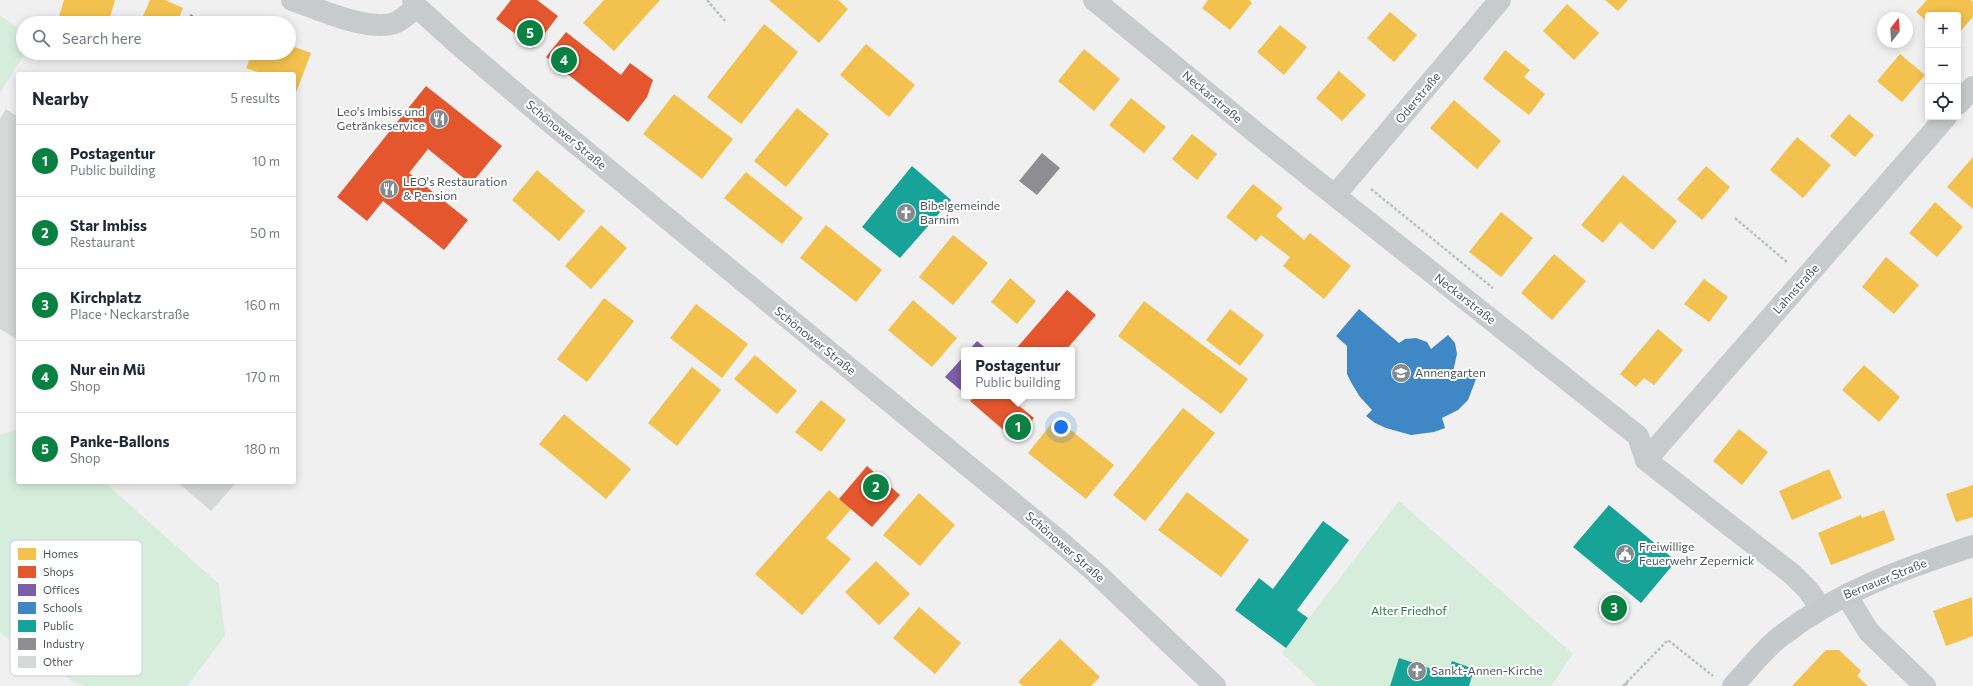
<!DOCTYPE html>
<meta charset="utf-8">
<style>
:root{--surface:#fff;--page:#f6f6f7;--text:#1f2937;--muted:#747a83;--line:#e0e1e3;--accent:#0b8043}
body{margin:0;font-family:Commissioner,sans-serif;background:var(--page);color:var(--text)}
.controls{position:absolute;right:12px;top:12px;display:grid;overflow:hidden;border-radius:4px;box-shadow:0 2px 10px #0003}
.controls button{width:36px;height:36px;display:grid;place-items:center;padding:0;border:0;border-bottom:1px solid var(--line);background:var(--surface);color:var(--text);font:20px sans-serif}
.compass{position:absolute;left:1877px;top:12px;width:36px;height:36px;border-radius:50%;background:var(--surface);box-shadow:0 2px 10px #0003;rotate:17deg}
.you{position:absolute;left:1061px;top:427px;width:14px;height:14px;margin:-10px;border:3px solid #fff;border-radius:50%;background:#1a73e8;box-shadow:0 0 0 6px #1a73e833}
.badge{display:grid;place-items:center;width:26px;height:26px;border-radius:50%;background:var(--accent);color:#fff;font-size:13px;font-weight:700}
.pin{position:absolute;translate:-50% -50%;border:2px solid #fff;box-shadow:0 1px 4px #0006}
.popup{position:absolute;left:961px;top:347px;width:114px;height:52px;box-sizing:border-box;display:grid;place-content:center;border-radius:4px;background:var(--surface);filter:drop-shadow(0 1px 3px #0005);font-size:13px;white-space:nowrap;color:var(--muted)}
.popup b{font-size:15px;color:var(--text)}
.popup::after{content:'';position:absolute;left:50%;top:100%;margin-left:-8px;border:8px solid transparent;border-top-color:var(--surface)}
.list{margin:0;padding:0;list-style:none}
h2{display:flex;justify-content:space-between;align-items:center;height:52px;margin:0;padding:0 16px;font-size:17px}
h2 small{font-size:13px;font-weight:400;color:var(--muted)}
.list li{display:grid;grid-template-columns:26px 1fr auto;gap:12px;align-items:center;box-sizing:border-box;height:72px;padding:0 16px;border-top:1px solid var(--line)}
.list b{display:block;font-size:15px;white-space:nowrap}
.list p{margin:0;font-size:13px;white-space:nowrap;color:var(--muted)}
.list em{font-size:13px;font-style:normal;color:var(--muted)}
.icon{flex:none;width:22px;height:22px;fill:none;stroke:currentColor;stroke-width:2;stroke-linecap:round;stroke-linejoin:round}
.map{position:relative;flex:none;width:1973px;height:686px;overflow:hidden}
.search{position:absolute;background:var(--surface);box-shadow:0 2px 10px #0003;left:16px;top:16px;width:280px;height:44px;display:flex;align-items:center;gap:10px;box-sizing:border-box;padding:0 14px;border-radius:22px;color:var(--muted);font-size:15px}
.panel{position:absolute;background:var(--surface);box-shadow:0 2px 10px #0003;left:16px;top:72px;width:280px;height:412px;border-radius:4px}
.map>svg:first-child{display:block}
.green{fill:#d6eddc}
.homes{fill:#f2c14e}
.shops{fill:#e4572e}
.offices{fill:#7b5ea7}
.schools{fill:#3f88c5}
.public{fill:#17a398}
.industry{fill:#8d8d92}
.building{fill:#d6d8d8}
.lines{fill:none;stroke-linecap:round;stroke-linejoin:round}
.path{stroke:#b7c2be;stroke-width:2.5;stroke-dasharray:3 2;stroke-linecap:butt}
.minor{stroke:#c8cbcc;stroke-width:22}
.major{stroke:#c6c9cb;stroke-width:22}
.labels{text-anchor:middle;stroke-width:4;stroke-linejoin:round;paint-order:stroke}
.street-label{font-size:12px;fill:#49555b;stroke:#fff}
.poi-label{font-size:12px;fill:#49555b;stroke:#fff;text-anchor:start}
.park-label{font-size:12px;fill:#1f773f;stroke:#fff}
.key{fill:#fff;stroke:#c8ccce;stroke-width:1}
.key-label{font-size:11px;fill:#49555b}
</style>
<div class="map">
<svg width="1973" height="686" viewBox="0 0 1973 686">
<rect width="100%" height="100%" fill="#f0f0f0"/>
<g class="green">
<polygon points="0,15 23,33 23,53 25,53 0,93"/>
<polygon points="18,429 18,482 104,482 219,584 225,636 187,686 87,686 73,682 0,633 0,435"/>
<polygon points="1399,501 1573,654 1551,686 1317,686 1282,653"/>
</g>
<g class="homes">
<polygon points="64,0 115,0 108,23 88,18 86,23 67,23 58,20"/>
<polygon points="150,0 165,0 183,8 177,23 140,23"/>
<polygon points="604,0 660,0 614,51 583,23"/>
<polygon points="769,0 838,0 848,9 819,43"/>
<polygon points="1208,0 1249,0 1252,3 1230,30 1202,8"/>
<polygon points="1605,0 1628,0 1618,11"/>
<polygon points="1927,0 1971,0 1973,2 1973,17 1958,34 1958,15 1928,15 1928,22 1916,12"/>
<polygon points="1567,4 1599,33 1574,60 1543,31"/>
<polygon points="1390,12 1417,35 1394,62 1367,38"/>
<polygon points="764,24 798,52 741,124 707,97"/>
<polygon points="1280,25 1307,47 1284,75 1257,52"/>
<polygon points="866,44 915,85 889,117 840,75"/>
<polygon points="289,45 311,53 294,98 294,74 263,74 246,68 252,53 289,53"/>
<polygon points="1084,49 1120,79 1094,111 1058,81"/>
<polygon points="1505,50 1530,70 1524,77 1545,94 1529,115 1483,79"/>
<polygon points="1900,54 1925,75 1902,102 1877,81"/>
<polygon points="1339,71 1366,95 1342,121 1316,98"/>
<polygon points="674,94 733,139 702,179 643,134"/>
<polygon points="1131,98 1166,127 1144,153 1109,125"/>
<polygon points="1454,100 1501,141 1477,169 1430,128"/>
<polygon points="797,108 829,134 786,187 754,161"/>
<polygon points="1849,114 1874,135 1855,157 1830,136"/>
<polygon points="1192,134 1217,154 1197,180 1172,159"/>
<polygon points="1797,137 1831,165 1803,198 1770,170"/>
<polygon points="1973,157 1973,209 1947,187"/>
<polygon points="1706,166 1730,187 1702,220 1677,199"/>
<polygon points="537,170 585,211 559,241 512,200"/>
<polygon points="746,172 803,218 782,244 724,198"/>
<polygon points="1623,175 1677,221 1653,250 1620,222 1603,243 1581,225"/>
<polygon points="1253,184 1283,208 1276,216 1304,240 1310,233 1351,266 1324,299 1283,266 1290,257 1261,235 1256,241 1226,217"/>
<polygon points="1935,202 1963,227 1937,257 1909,233"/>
<polygon points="1501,212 1533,238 1501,277 1469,252"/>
<polygon points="601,225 627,248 591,289 565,266"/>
<polygon points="826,225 882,270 856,302 800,258"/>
<polygon points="953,235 988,263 953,305 919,277"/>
<polygon points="1554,254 1586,281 1552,320 1521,293"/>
<polygon points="1886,257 1919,285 1894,314 1862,287"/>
<polygon points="1010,278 1036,301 1017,324 991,302"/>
<polygon points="1704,279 1728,297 1709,322 1684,304"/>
<polygon points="604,298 634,321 587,382 557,359"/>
<polygon points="913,300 957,338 932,367 888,330"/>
<polygon points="1144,301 1248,379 1221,414 1118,336"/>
<polygon points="696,304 748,344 722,378 670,338"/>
<polygon points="1230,309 1264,335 1240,366 1206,340"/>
<polygon points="1658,329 1683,350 1654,385 1644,378 1636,387 1620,374"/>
<polygon points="755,355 797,391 777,414 734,379"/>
<polygon points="1864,365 1900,397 1879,422 1842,390"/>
<polygon points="692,367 721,390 677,446 648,423"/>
<polygon points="821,400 846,420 821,452 795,432"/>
<polygon points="1183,408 1215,433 1145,521 1113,495"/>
<polygon points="564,414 631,469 606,499 539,444"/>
<polygon points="1056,418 1114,465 1086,499 1028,453"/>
<polygon points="1739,429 1768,452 1742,485 1713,461"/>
<polygon points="1829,469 1842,498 1792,520 1779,491"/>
<polygon points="1973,485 1973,517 1956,522 1946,494"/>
<polygon points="829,490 851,509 826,538 851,559 802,615 755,574"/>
<polygon points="1187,492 1249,540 1221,577 1158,530"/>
<polygon points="919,493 955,525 920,566 883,535"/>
<polygon points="1884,510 1895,540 1831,565 1818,533 1861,515 1862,518"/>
<polygon points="876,561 910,594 879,625 845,592"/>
<polygon points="1972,597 1973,636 1946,646 1933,611"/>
<polygon points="919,607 961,643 935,674 893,638"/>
<polygon points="1060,639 1100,677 1091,686 1023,686 1018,682"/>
<polygon points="1826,650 1839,650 1861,671 1857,676 1868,686 1792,686"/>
</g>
<g class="shops">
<polygon points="511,0 537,0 558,16 534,48 496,19"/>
<polygon points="566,32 621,75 630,63 653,80 647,97 628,122 546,57"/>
<polygon points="426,86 502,146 471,184 428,149 409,173 468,220 444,250 383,201 367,221 337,197"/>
<polygon points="1067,290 1096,315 1066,350 1015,350"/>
<polygon points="975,396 1026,396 1018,405 1034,418 1015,440 970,401"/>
<polygon points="867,466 900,495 872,527 839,499"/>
</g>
<g class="offices">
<polygon points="977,341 988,350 969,350"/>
<polygon points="964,356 964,393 945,377"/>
</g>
<polygon class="schools" points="1359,309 1399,343 1405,339 1416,338 1427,342 1431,349 1448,335 1455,343 1457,354 1453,372 1476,379 1468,400 1458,410 1442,418 1445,428 1434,432 1411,435 1386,428 1375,423 1366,416 1372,410 1360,397 1352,384 1347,374 1347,346 1336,336"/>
<g class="public">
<polygon points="912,166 951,200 900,258 862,227"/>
<polygon points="1609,505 1676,561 1641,603 1573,547"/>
<polygon points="1323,521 1349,540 1297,610 1308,618 1286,648 1235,610 1259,578 1273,589"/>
<polygon points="1399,658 1447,674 1452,661 1474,669 1469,686 1390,686"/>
</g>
<g class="industry">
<polygon points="191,14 201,22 200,23 184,23"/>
<polygon points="1042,153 1060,168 1037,195 1019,181"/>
</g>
<g class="building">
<polygon points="6,109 18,117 18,340 0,329 0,119"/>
<polygon points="177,482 237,482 211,511"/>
</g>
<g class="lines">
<g class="path">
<polyline points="707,0 725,21"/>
<polyline points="1371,189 1493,288"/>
<polyline points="1735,218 1788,263"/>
<polyline points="1625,683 1629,686"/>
<polyline points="1623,686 1668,640 1713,676"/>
</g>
<g class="minor">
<path d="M292,0C317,8 371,34 397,22C404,18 411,12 417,7"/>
<polyline points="413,0 417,7 459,45 539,113 1063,544 1095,572 1215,686"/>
<polyline points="1094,0 1261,137 1638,436 1646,460 1792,574 1808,590 1821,608"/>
<polyline points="1958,104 1973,87"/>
<polyline points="1335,195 1500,0"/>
<polyline points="1646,460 1946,117"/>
<polyline points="1846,595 1869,632 1925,686"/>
</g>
<path class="major" d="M1733,686C1748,670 1764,649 1781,636C1841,590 1903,569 1973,546"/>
</g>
<defs>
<symbol id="restaurant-disc" viewBox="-11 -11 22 22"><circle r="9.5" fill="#838b8f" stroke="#fff"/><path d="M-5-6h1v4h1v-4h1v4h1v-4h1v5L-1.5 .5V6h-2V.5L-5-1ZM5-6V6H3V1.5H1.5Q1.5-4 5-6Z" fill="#fff"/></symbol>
<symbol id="church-disc" viewBox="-11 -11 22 22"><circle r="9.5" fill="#838b8f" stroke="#fff"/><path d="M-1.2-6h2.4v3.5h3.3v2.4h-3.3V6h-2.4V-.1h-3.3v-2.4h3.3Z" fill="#fff"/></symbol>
<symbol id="school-disc" viewBox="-11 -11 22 22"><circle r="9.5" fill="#838b8f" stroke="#fff"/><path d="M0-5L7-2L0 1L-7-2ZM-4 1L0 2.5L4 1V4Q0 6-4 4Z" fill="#fff"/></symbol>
<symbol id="civic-disc" viewBox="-11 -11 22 22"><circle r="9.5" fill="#838b8f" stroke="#fff"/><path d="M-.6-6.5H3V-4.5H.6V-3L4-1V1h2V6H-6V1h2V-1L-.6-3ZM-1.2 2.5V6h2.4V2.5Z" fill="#fff"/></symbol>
</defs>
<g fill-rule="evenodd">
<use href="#restaurant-disc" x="428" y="108" width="22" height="22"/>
<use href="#restaurant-disc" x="378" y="178" width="22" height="22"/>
<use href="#church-disc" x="895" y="202" width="22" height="22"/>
<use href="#school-disc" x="1390" y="362" width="22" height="22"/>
<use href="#civic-disc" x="1614" y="543" width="22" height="22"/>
<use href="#church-disc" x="1406" y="660" width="22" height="22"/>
</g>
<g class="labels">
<g class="street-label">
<text transform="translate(1212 97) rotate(40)" y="4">Neckarstraße</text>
<text transform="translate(1418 98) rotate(-50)" y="4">Oderstraße</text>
<text transform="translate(566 135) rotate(40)" y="4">Schönower Straße</text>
<text transform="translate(1796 289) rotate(-48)" y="4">Lahnstraße</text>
<text transform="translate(1465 299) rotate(38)" y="4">Neckarstraße</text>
<text transform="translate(815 341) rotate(39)" y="4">Schönower Straße</text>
<text transform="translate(1065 547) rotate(41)" y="4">Schönower Straße</text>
<text transform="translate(1885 579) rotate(-22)" y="4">Bernauer Straße</text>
</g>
<g class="poi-label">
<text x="425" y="116" text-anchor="end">Leo's Imbiss und<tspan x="425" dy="14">Getränkeservice</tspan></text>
<text x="403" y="186">LEO's Restauration<tspan x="403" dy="14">&amp; Pension</tspan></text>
<text x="920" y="210">Bibelgemeinde<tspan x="920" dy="14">Barnim</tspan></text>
<text x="1415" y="377">Annengarten</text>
<text x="1639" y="551">Freiwillige<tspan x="1639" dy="14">Feuerwehr Zepernick</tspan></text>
<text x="1431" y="675">Sankt-Annen-Kirche</text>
</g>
<g class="park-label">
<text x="1409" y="615">Alter Friedhof</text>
</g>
</g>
<rect x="10" y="540" width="132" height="136" rx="6" class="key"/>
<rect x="18" y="548" width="18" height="12" fill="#f2c14e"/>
<rect x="18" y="566" width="18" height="12" fill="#e4572e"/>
<rect x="18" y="584" width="18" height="12" fill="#7b5ea7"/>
<rect x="18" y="602" width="18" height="12" fill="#3f88c5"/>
<rect x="18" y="620" width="18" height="12" fill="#17a398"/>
<rect x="18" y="638" width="18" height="12" fill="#8d8d92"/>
<rect x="18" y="656" width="18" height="12" fill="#d6d8d8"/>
<g class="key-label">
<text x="43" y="558">Homes</text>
<text x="43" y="576">Shops</text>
<text x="43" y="594">Offices</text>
<text x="43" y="612">Schools</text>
<text x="43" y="630">Public</text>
<text x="43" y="648">Industry</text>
<text x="43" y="666">Other</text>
</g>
</svg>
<div class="controls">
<button>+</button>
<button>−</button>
<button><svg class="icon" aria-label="locate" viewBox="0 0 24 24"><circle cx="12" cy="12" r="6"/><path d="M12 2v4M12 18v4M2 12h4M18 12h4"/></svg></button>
</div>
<svg class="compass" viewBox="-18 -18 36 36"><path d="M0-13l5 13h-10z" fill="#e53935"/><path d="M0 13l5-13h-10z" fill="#747a83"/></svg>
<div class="you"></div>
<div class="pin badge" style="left:1018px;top:427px">1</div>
<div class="popup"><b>Postagentur</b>Public building</div>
<div class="pin badge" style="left:876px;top:487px">2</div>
<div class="pin badge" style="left:1614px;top:608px">3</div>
<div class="pin badge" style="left:564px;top:60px">4</div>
<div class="pin badge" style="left:530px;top:33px">5</div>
<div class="search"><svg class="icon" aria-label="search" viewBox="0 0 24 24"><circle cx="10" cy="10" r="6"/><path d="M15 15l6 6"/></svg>Search here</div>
<section class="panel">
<h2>Nearby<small>5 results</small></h2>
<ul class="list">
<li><span class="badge">1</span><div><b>Postagentur</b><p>Public building</p></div><em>10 m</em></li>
<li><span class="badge">2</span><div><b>Star Imbiss</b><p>Restaurant</p></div><em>50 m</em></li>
<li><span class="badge">3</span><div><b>Kirchplatz</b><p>Place · Neckarstraße</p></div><em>160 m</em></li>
<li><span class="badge">4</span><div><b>Nur ein Mü</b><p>Shop</p></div><em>170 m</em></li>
<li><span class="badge">5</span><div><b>Panke-Ballons</b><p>Shop</p></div><em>180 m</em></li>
</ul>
</section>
</div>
